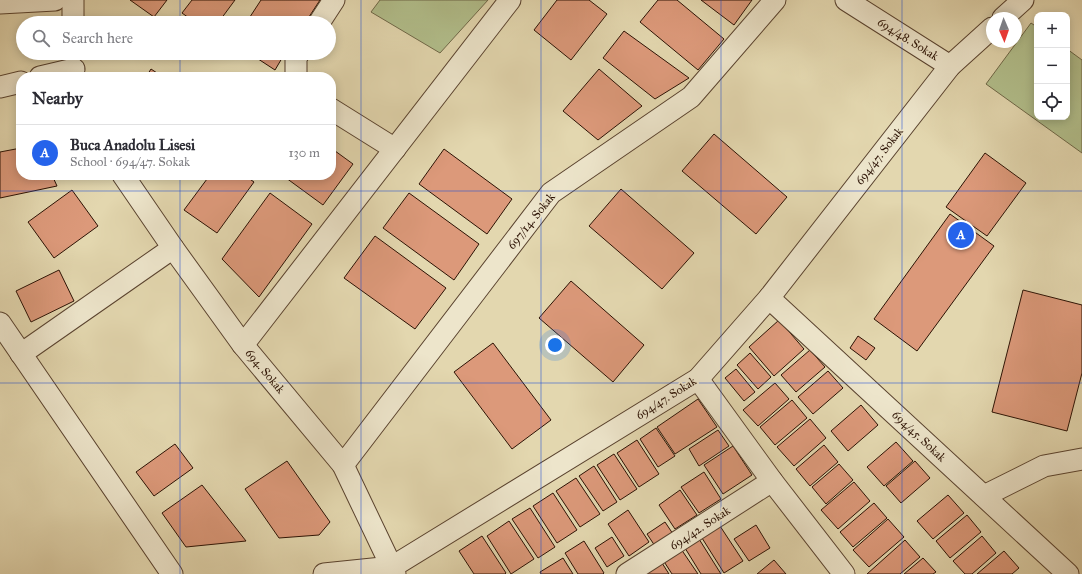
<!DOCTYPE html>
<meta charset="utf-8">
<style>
:root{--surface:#fff;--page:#f2f2f3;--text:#2b2b33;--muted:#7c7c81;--line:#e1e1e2;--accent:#2563eb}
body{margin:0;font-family:"IM FELL Great Primer",serif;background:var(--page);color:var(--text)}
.controls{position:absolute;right:12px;top:12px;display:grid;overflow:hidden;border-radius:8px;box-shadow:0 2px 10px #0003}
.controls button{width:36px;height:36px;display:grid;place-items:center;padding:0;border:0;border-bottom:1px solid var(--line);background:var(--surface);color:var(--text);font:20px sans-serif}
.compass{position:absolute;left:986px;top:12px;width:36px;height:36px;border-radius:50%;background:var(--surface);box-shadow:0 2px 10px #0003;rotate:178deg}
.you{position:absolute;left:555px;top:345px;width:14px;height:14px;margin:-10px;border:3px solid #fff;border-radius:50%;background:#1a73e8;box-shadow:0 0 0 6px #1a73e833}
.badge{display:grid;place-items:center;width:26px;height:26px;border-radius:50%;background:var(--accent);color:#fff;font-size:13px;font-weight:700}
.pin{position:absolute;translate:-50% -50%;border:2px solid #fff;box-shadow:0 1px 4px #0006}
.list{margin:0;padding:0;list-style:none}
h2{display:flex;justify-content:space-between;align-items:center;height:52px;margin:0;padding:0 16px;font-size:17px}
h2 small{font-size:13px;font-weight:400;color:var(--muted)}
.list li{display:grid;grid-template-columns:26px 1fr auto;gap:12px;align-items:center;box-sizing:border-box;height:56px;padding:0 16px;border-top:1px solid var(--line)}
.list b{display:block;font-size:15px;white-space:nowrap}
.list p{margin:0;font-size:13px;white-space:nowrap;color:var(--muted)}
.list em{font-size:13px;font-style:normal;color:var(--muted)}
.icon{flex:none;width:22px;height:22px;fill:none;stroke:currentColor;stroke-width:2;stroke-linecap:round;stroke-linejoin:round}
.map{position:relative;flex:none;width:1082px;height:574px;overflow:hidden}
.search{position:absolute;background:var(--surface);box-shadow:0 2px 10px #0003;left:16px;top:16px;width:320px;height:44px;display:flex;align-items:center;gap:10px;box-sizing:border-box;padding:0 14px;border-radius:22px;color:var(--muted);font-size:15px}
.panel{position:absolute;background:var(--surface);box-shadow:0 2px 10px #0003;left:16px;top:72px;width:320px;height:108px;border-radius:16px}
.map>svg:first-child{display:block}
.green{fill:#b2bf8c;stroke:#6f6848}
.building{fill:#dc997a;stroke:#2c1204}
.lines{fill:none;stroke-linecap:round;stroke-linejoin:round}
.street-casing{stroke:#5a432f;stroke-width:23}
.street{stroke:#ede5cb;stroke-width:21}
.grid{fill:none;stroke:#1d4ed8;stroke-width:1;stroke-opacity:0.55}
.labels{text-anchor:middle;stroke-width:3.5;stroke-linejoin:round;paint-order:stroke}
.street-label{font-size:12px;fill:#2c1204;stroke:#ede5cb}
</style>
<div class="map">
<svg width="1082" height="574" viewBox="0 0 1082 574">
<rect width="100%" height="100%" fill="#e3d7af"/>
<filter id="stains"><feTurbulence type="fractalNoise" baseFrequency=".005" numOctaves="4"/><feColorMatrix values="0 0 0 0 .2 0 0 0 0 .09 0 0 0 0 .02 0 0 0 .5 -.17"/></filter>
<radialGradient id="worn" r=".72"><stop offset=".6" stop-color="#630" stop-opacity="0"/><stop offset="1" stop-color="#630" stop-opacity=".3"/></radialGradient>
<g class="green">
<polygon points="380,0 488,0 440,53 371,12"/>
<polygon points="1031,23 1037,27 1037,117 1067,117 1067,49 1082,60 1082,153 986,84"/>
</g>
<g class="building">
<polygon points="130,0 167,0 154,17"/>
<polygon points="192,0 235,0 218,23 196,23 182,13"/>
<polygon points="261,0 320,0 305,23 246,23"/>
<polygon points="557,0 589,0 607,14 571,60 534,30"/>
<polygon points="658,0 677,0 724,39 698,70 640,22"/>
<polygon points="701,0 752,0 734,25"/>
<polygon points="624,31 689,78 655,99 603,58"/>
<polygon points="249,53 285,53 275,70"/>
<polygon points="151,69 163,77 146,77"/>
<polygon points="599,69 642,106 598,140 563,111"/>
<polygon points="714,134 787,197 756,234 682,171"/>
<polygon points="21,148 21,175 52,175 57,186 0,198 0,152"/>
<polygon points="331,148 353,164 323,205 282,175 331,175"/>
<polygon points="444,149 512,199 487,234 419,184"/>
<polygon points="985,153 1026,183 987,236 946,207"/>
<polygon points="210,175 244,175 254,182 217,233 184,210"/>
<polygon points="621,189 694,253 662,289 589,226"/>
<polygon points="72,190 98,226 54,258 28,222"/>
<polygon points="270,193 312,224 259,297 222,259"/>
<polygon points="409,193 479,244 454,280 383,228"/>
<polygon points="950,214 994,246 917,351 874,319"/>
<polygon points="375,236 446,288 415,329 344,278"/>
<polygon points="59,270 74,301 31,322 16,291"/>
<polygon points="571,281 644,345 613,382 539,318"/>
<polygon points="1023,290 1082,305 1082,373 1067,431 992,412"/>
<polygon points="779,320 804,349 774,376 749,347"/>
<polygon points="858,336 875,348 866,360 850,348"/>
<polygon points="493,343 551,420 512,449 454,372"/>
<polygon points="810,350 825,367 796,392 781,375"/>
<polygon points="750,353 771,377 758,389 737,365"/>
<polygon points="736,369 755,392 744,401 725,378"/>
<polygon points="828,371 843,388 813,414 798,397"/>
<polygon points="775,383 789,399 758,426 743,410"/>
<polygon points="698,399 717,427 675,454 657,427"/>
<polygon points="792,400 807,418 775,445 760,427"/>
<polygon points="861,405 878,425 848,451 831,431"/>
<polygon points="810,419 826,438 794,466 777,447"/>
<polygon points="656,428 675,456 658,467 640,439"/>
<polygon points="718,430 729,446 699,466 689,449"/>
<polygon points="637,440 659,474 639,487 617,453"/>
<polygon points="896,442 913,461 884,486 867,467"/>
<polygon points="175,444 193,468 154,496 136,472"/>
<polygon points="824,445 838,462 810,486 796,469"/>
<polygon points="733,446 752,475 723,494 704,465"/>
<polygon points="614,454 637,489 620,500 597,465"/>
<polygon points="287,461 330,522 319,535 279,538 245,489"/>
<polygon points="915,461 930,478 901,503 886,486"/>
<polygon points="839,464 853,480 826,504 812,487"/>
<polygon points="594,466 617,502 603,511 579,476"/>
<polygon points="704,472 721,499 699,513 681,487"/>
<polygon points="576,478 600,514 580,527 556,491"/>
<polygon points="854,482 870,501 838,529 821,510"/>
<polygon points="202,485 246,541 186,547 162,513"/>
<polygon points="680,490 697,515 675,529 659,505"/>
<polygon points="553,493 577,530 557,543 533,506"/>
<polygon points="948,495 964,513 933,539 917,521"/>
<polygon points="874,503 887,518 853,547 840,532"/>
<polygon points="530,508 555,547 538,558 512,519"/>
<polygon points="628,510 649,542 629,556 608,524"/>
<polygon points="967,515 981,532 950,558 936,541"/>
<polygon points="888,519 904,537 869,567 853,550"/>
<polygon points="509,521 534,559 511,574 487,536"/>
<polygon points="665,522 673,534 655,546 647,534"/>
<polygon points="756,525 770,548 749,561 734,539"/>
<polygon points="720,526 743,561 724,573 702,538"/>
<polygon points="482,536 506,573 505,574 474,574 459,551"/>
<polygon points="982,536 996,553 972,574 965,574 953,561"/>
<polygon points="612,537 624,556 607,567 595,548"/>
<polygon points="699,539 721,574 701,574 685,548"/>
<polygon points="905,540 920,557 900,574 867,574"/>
<polygon points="584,541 604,573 603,574 578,574 565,553"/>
<polygon points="681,549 698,574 672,574 663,560"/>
<polygon points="1004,551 1019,568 1012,574 977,574"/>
<polygon points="563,558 573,574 541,574 540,572"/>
<polygon points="923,558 936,572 933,574 904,574"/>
<polygon points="774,560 786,574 757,574"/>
<polygon points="662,563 669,574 645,574"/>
</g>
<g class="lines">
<defs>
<g id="street">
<polyline points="73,0 73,23"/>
<polyline points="846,0 950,66"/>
<polyline points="0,3 55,0"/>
<polyline points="1003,18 1023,0"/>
<polyline points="319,23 334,0"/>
<polyline points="40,77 74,69"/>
<polyline points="296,77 296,58 299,53"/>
<polyline points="0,87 21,82"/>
<polyline points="331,109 395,149"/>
<polyline points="123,175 173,248 243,345 343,465 395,574"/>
<polyline points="769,298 1068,574"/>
<polyline points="0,323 172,574"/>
<polyline points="243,345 510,0"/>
<polyline points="21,354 173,248"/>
<polyline points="698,379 772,481 844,574"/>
<polyline points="343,465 551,193 691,97 775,0"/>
<polyline points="984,496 1044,466 1082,459"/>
<polyline points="324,574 392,567 698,379 769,298 950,66 992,28"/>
<polyline points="627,574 772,481"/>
</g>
</defs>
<use href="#street" class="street-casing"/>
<use href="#street" class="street"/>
</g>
<path class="grid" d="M180,0V23M361,0V574M541,0V574M721,0V574M902,0V574M180,53V77M180,175V574M0,191H1082M0,383H1082"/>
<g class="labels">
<g class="street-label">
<text transform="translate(908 39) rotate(32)" y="4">694/48. Sokak</text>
<text transform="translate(879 156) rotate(-52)" y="4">694/47. Sokak</text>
<text transform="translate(531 221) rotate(-51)" y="4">697/14. Sokak</text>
<text transform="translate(265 371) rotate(50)" y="4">694. Sokak</text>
<text transform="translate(666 398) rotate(-32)" y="4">694/47. Sokak</text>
<text transform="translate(919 436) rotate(43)" y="4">694/45. Sokak</text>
<text transform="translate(700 528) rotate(-33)" y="4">694/42. Sokak</text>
</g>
</g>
<rect width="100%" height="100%" filter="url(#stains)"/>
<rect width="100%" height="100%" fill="url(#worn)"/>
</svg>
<div class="controls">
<button>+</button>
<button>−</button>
<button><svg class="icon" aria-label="locate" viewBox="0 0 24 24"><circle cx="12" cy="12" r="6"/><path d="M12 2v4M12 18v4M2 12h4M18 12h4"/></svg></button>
</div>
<svg class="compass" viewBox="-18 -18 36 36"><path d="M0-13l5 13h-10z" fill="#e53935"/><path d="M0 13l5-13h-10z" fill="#7c7c81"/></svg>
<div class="you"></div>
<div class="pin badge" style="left:961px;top:235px">A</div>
<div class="search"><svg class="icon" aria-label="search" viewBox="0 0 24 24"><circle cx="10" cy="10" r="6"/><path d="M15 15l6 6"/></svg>Search here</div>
<section class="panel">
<h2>Nearby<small></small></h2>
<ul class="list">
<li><span class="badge">A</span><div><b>Buca Anadolu Lisesi</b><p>School · 694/47. Sokak</p></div><em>130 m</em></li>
</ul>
</section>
</div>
